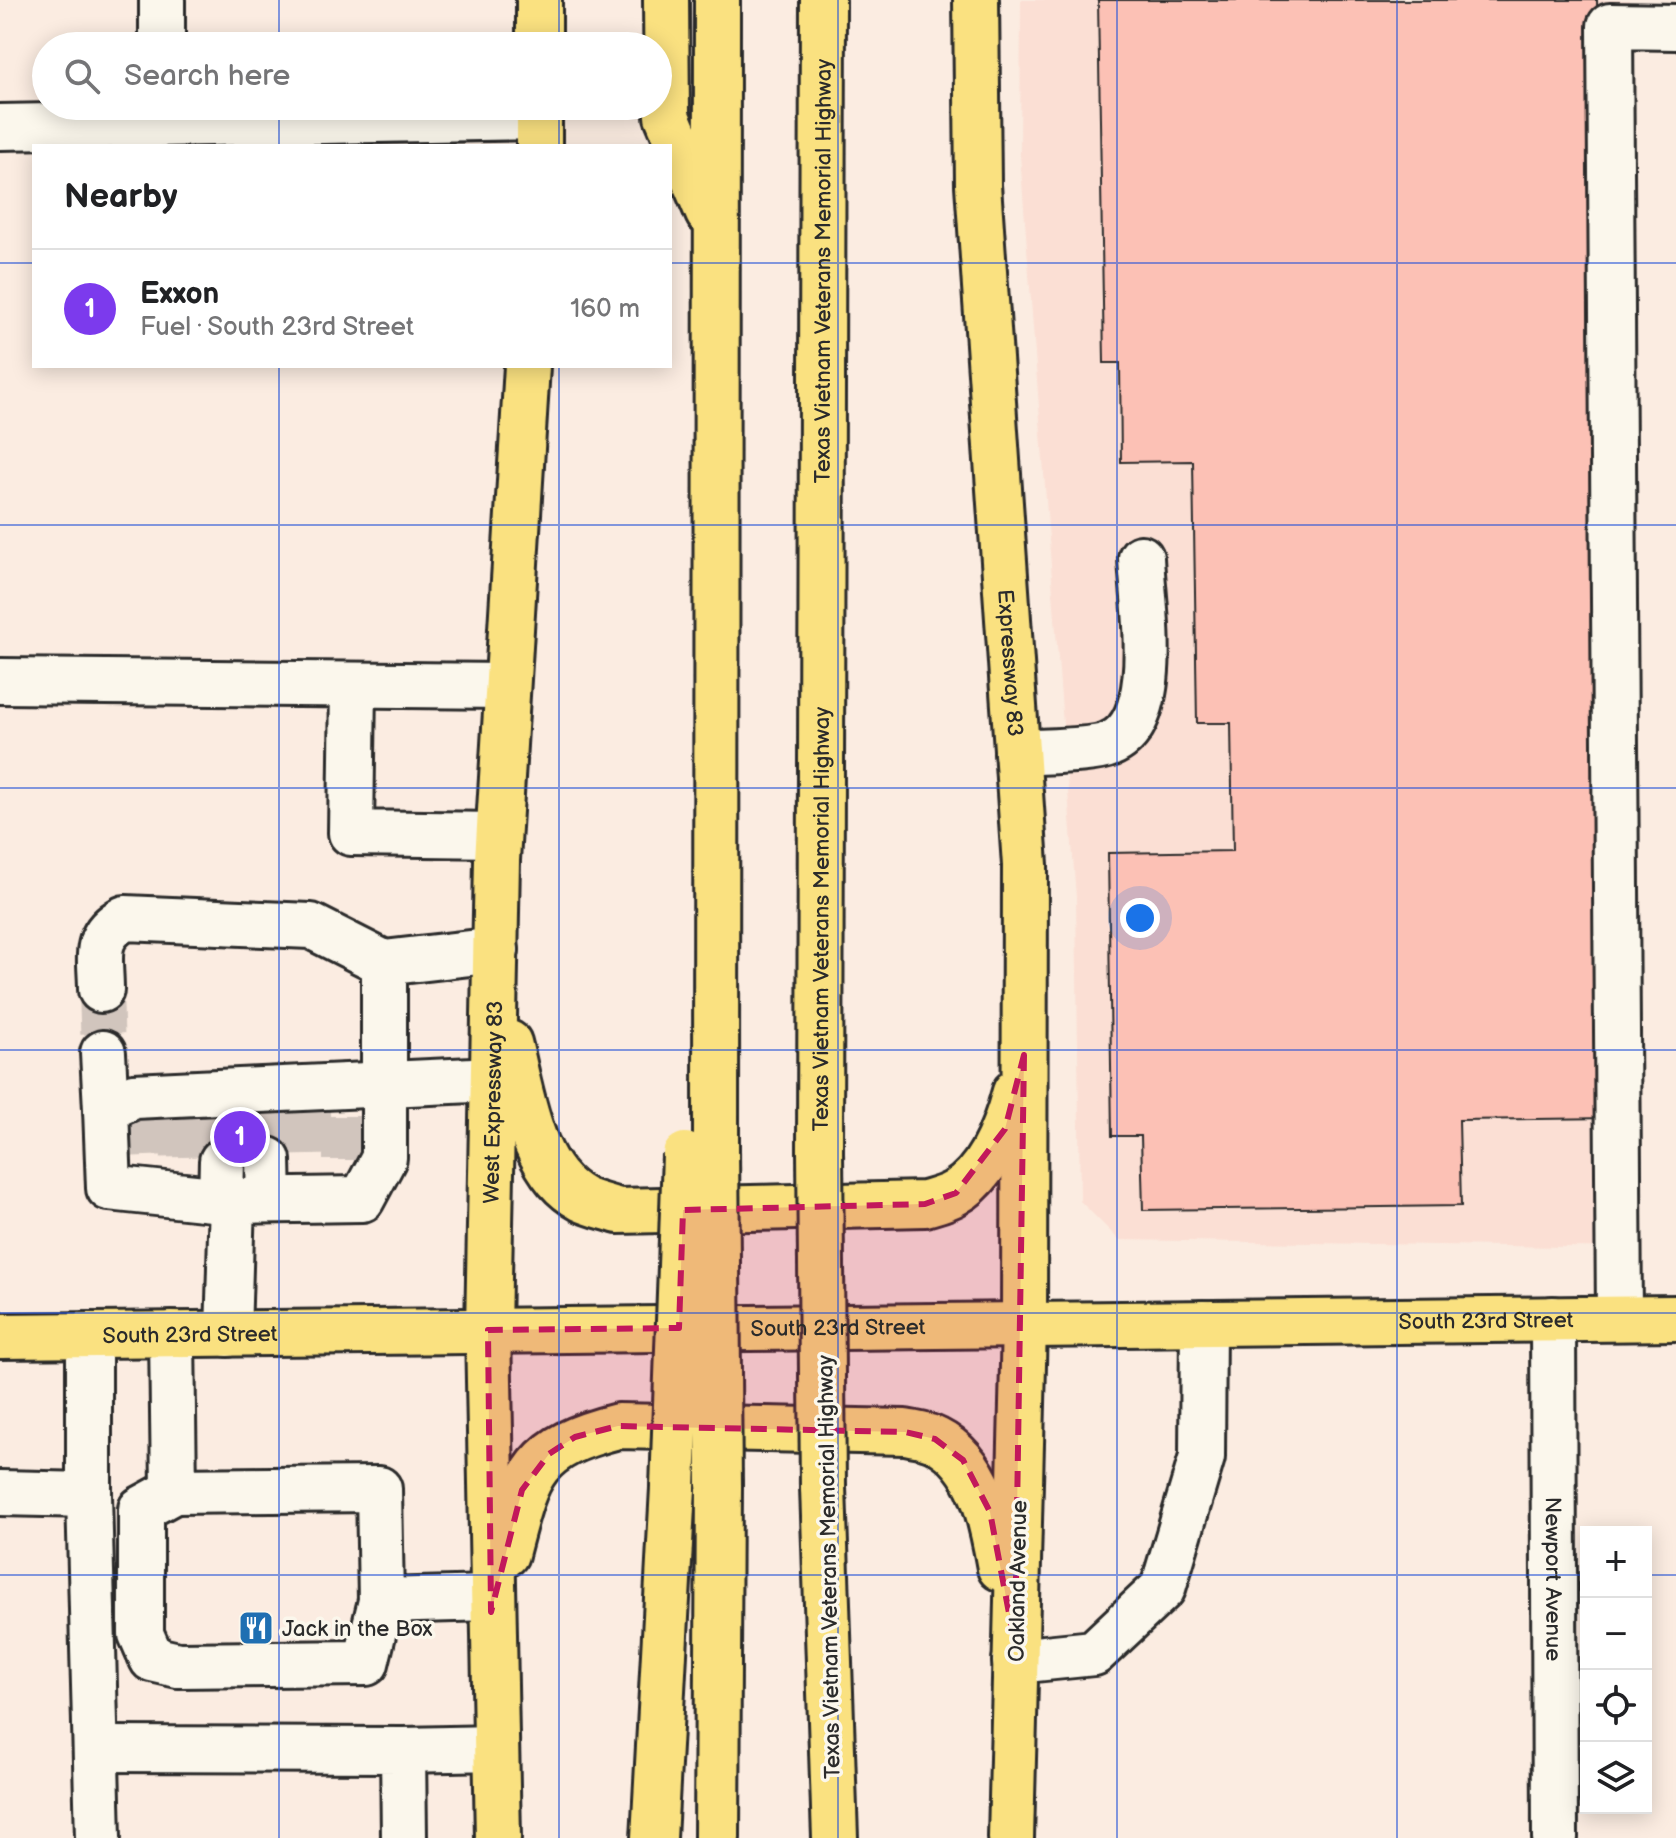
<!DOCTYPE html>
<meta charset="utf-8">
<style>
:root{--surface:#fff;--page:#f6f6f6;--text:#202124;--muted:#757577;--line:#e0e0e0;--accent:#7c3aed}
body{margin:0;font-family:"Balsamiq Sans",sans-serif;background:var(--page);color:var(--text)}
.controls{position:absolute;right:24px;bottom:24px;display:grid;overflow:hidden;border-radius:0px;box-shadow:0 4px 20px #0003}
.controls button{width:72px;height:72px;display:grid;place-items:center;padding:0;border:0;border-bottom:2px solid var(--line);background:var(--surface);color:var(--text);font:40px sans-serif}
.you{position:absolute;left:1140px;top:918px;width:28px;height:28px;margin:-20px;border:6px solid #fff;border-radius:50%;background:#1a73e8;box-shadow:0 0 0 12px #1a73e833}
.badge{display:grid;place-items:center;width:52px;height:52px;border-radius:50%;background:var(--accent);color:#fff;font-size:26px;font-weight:700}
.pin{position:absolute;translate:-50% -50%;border:4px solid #fff;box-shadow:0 2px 8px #0006}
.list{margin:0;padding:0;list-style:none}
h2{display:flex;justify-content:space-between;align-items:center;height:104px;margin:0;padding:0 32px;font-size:34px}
h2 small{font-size:26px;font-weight:400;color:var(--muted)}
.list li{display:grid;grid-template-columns:52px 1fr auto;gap:24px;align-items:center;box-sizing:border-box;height:120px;padding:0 32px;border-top:2px solid var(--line)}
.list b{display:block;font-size:30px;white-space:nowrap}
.list p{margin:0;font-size:26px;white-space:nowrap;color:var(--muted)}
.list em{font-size:26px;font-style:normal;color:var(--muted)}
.icon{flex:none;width:44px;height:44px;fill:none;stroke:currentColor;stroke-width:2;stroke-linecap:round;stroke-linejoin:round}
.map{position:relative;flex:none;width:1676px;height:1838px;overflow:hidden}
.search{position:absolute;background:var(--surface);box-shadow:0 4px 20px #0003;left:32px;top:32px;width:640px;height:88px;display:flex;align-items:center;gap:20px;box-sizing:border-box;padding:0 28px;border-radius:44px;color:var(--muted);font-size:30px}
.panel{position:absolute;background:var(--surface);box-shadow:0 4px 20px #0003;left:32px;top:144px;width:640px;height:224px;border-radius:0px}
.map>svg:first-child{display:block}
.built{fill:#fbdfd4}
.building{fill:#fcc1b5;stroke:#2b2b2b;stroke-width:2}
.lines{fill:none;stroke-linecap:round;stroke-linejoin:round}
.minor-tunnel{stroke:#d1c5bd;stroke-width:44;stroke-dasharray:44 22;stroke-linecap:butt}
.minor-casing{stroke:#2b2b2b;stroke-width:50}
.major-casing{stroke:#2b2b2b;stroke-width:50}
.highway-casing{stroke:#2b2b2b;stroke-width:50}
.minor{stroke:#fbf7ec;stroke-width:44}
.major{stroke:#fae180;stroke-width:44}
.highway{stroke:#fae180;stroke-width:44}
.highway-bridge-casing{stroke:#2b2b2b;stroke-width:50;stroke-linecap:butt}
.highway-bridge{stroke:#fae180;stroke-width:44}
.marked{fill:#c2185b;fill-opacity:0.2;stroke:#c2185b;stroke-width:6;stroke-dasharray:16 10;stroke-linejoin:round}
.grid{fill:none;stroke:#1d4ed8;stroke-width:2;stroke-opacity:0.55}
.labels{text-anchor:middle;stroke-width:7;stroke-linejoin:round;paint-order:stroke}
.street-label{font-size:22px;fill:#2b2b2b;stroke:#fbf7ec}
.poi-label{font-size:22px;fill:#2b2b2b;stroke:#fbf7ec;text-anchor:start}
</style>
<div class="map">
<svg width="1676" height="1838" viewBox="0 0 1676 1838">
<rect width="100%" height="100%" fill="#fbece1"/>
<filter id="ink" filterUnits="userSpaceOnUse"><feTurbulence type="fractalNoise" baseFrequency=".0125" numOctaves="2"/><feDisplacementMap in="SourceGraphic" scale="16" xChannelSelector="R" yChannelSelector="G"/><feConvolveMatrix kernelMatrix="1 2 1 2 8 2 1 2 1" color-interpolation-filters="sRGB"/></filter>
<g filter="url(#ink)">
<polygon class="built" points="1021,0 1629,0 1632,1248 1119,1240 1080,1201 1076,897 1020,155"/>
<polygon class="building" points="1098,0 1597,0 1613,1118 1459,1120 1461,1206 1143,1210 1141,1136 1112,1136 1108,853 1233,851 1231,723 1197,723 1193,461 1121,462 1120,363 1104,363"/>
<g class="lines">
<g class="minor-tunnel">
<polyline points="101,990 103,1053"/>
<polyline points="221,1111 222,1161"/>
<polyline points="267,1111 268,1160"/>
<polyline points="308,1111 309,1161"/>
<polyline points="147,1112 149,1161"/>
<polyline points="182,1113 183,1162"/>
<polyline points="345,1160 345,1110"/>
</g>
<defs>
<g id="minor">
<polyline points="162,44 162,0"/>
<polyline points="0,127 539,117"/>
<polyline points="0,681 507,686"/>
<polyline points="353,685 351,833 498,835"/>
<path d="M1017,753C1038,751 1093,752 1110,744C1164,722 1143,605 1141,558"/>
<path d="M101,990C101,957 92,936 125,918L311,926L384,963L496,950"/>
<polyline points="103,1053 106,1109"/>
<polyline points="268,1160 269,1200"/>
<polyline points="221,1199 222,1161"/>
<polyline points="232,1201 109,1188 106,1109 134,1096 494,1079"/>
<polyline points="1619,1318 1610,26 1676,27"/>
<path id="s1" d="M1553,1319L1555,1838"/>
<polyline points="172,1334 174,1491 379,1489 381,1601 491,1598"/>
<polyline points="228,1334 232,1201 362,1199 384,1158 384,963"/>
<polyline points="174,1491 141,1509 141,1634 152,1659 178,1665 366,1663 381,1601"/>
<polyline points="0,1493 89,1495 89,1335"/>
<polyline points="89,1495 98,1838"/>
<polyline points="1015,1661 1094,1653 1163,1588 1202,1457 1203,1323"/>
<polyline points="96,1749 403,1750 404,1838"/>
<polyline points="403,1750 496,1748"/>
</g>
<g id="major">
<path id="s2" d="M976,0L978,185L1025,865L1024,1325L1011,1838"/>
<polyline points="539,46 539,0"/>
<polyline points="539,146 539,106"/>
<path d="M509,1043C522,1092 530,1172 582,1199C592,1204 606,1207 618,1211L925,1204C935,1201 947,1198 955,1193C989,1174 1006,1126 1015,1092"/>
<path id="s3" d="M0,1336L1676,1318"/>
<path d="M506,1554C527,1473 531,1448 618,1426L905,1432C915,1434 927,1435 936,1440C982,1463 992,1523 1000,1568"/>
<path id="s4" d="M498,1838L488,1330L497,860L527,366"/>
</g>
<g id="highway">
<polyline points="666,0 667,116 708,213"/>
<polyline points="716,1149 717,0"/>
<path id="s5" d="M820,1151L823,0"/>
<polyline points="823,1487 835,1838"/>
<polyline points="654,1838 673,1488"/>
<polyline points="717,1838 719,1485"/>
</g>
</defs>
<use href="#minor" class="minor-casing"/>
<use href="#major" class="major-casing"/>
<use href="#highway" class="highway-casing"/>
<use href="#minor" class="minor"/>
<use href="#major" class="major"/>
<use href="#highway" class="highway"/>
<defs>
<g id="highway-bridge">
<polyline points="716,1149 719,1485"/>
<polyline points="820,1151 823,1487"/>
<polyline points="673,1488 685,1155"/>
</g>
</defs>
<use href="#highway-bridge" class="highway-bridge-casing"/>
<use href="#highway-bridge" class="highway-bridge"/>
</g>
</g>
<path class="marked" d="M1024,1055L1015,1645L990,1512L963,1460L935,1439L905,1432L618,1426L575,1437L549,1454L522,1490L491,1612L488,1330L679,1328L683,1210L925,1204L956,1193L1005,1129Z"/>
<path class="grid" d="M279,0V46M559,0V46M838,0V1838M1117,0V1838M1397,0V1838M279,106V146M559,106V146M0,263H34M670,263H1676M279,366V1838M559,366V1838M0,525H1676M0,788H1676M0,1050H1676M0,1313H1676M0,1575H1586M1646,1575H1676"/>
<defs>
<symbol id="restaurant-square" viewBox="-11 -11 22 22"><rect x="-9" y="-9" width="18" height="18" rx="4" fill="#1f6fb2" stroke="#fbf7ec"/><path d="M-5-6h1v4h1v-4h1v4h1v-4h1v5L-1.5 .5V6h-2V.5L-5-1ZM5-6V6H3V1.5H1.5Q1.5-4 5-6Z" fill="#fff"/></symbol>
</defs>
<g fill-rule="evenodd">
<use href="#restaurant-square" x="236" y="1608" width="40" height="40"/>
</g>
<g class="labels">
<g class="street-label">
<text dy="8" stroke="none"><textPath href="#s5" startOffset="880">Texas Vietnam Veterans Memorial Highway</textPath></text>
<text dy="8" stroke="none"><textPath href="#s2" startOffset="664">Expressway 83</textPath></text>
<text dy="8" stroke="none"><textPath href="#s5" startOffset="232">Texas Vietnam Veterans Memorial Highway</textPath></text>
<text dy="8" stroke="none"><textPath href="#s4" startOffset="736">West Expressway 83</textPath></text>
<text dy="8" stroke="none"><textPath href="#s3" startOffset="1486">South 23rd Street</textPath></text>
<text dy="8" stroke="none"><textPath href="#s3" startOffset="838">South 23rd Street</textPath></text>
<text dy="8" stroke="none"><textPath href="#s3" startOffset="190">South 23rd Street</textPath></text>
<text transform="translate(828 1567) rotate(-91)" y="8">Texas Vietnam Veterans Memorial Highway</text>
<text dy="8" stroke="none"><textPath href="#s1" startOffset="260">Newport Avenue</textPath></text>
<text transform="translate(1017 1581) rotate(-89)" y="8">Oakland Avenue</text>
</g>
<g class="poi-label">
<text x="282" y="1636">Jack in the Box</text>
</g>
</g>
</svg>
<div class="controls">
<button>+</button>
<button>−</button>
<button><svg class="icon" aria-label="locate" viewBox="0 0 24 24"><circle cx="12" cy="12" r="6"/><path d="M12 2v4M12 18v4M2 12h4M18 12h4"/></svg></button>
<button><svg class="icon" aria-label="layers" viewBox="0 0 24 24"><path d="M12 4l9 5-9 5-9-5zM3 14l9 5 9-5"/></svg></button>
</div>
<div class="you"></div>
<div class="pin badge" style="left:240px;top:1137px">1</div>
<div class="search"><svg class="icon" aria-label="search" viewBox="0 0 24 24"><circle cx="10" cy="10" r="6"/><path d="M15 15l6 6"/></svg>Search here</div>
<section class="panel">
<h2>Nearby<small></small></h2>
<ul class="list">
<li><span class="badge">1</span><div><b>Exxon</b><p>Fuel · South 23rd Street</p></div><em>160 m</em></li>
</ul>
</section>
</div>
